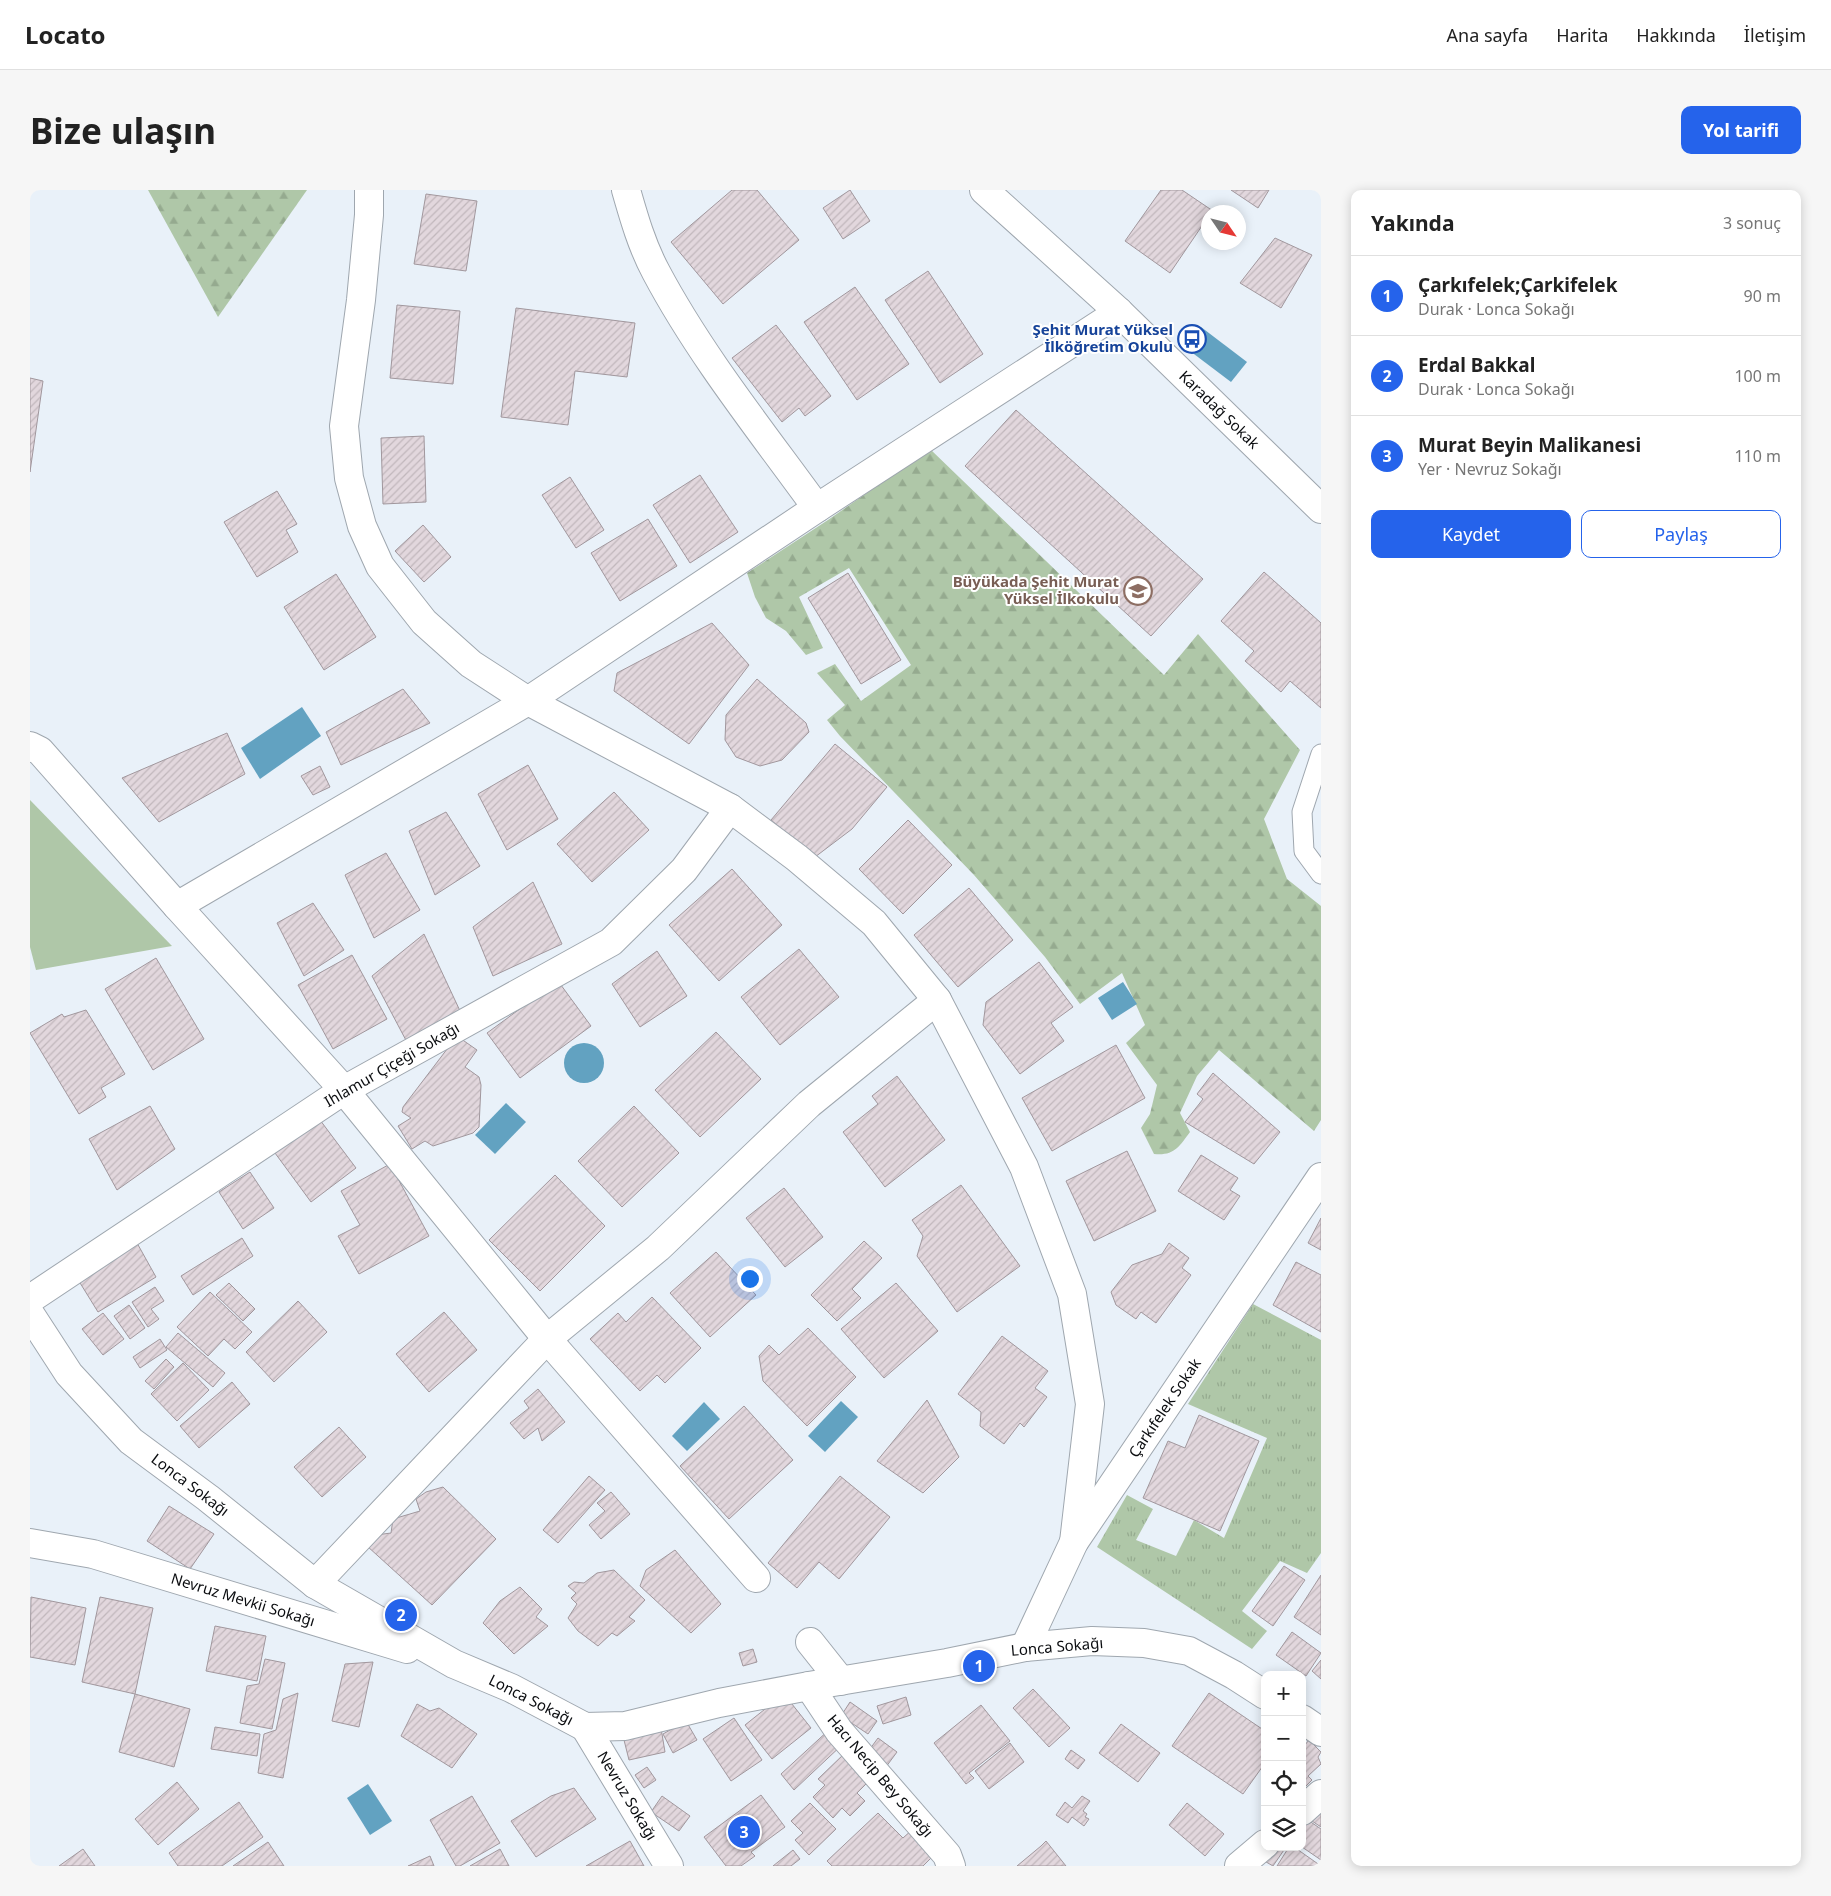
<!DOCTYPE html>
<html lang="tr">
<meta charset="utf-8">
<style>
:root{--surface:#fff;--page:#f6f6f6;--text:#222;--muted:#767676;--line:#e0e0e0;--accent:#2563eb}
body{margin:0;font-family:"Noto Sans",sans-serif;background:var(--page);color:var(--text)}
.controls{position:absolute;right:15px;bottom:15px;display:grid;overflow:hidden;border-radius:10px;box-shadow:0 2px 12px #0003}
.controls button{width:45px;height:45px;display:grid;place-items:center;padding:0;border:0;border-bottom:1px solid var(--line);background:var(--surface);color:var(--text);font:25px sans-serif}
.compass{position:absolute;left:1171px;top:15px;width:45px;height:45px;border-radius:50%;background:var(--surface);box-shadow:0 2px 12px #0003;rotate:125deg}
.you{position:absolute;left:719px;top:1088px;width:18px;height:18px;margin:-12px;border:4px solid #fff;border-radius:50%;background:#1a73e8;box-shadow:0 0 0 8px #1a73e833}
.badge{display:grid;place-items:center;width:32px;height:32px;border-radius:50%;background:var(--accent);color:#fff;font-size:16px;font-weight:700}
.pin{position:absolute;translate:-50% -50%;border:2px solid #fff;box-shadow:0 1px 5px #0006}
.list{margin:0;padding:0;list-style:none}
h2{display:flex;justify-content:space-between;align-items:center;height:65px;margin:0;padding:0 20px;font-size:21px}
h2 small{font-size:16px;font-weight:400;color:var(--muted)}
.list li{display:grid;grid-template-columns:32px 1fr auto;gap:15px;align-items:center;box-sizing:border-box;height:80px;padding:0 20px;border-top:1px solid var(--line)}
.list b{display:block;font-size:19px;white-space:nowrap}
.list p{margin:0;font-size:16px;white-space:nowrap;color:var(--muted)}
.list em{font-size:16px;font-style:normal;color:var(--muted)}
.actions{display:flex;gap:10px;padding:15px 20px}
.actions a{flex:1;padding:11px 0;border:1px solid var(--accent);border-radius:10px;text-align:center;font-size:18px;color:var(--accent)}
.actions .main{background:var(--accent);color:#fff}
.icon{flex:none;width:28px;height:28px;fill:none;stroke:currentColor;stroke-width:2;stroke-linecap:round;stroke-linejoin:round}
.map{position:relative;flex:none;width:1291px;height:1676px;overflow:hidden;border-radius:10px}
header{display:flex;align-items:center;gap:30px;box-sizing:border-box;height:70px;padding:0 25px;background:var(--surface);border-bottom:1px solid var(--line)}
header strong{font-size:24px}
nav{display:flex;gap:28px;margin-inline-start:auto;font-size:18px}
.intro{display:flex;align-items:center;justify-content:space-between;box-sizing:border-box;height:120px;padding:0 30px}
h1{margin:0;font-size:35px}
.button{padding:12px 22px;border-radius:10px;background:var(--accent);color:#fff;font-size:18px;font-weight:700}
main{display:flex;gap:30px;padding:0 30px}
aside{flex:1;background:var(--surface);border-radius:10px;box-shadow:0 2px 12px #0003}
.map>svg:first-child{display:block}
.grass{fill:url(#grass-tufts)}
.forest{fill:url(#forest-firs)}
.park{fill:#afc7a8}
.water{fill:#62a2c1}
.building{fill:url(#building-hatch);stroke:#a1979d}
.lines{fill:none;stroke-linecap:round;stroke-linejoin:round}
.lane-casing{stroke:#9fa7af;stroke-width:21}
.street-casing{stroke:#9fa7af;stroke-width:30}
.lane{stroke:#fff;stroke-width:19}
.street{stroke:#fff;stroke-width:28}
.labels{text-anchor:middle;stroke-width:4;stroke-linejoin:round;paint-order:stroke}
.transit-label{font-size:15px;font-weight:bold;fill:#164399;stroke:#fff;text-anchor:end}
.street-label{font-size:15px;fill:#0a0c0f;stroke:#fff}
.education-label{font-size:15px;font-weight:bold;fill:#785e54;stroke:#fff;text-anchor:end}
</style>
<header>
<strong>Locato</strong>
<nav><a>Ana sayfa</a><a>Harita</a><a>Hakkında</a><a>İletişim</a></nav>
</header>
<div class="intro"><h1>Bize ulaşın</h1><a class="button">Yol tarifi</a></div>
<main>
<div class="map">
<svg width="1291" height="1676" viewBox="0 0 1291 1676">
<defs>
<pattern id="grass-tufts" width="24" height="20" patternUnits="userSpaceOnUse" patternTransform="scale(1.25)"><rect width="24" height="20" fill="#afc7a8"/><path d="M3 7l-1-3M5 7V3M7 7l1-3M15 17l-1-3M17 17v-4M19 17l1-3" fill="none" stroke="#95aa8f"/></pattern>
<pattern id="forest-firs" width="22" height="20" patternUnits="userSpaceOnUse" patternTransform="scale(1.25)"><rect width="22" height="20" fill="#afc7a8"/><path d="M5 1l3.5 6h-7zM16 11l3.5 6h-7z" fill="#95aa8f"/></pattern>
<pattern id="building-hatch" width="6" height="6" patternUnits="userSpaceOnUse" patternTransform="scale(1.25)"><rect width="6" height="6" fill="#e2d7dd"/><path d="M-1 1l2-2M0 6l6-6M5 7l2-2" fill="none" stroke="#c1b7bc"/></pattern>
</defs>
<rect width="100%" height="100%" fill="#e9f1f9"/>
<polygon class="grass" points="1223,1114 1291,1150 1291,1363 1277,1383 1250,1371 1212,1421 1237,1441 1222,1459 1067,1357 1097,1305 1123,1319 1106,1350 1146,1366 1164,1330 1194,1348 1237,1248 1158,1214"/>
<g class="forest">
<polygon points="118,0 277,0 188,127"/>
<path d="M900,259L1134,485L1168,444L1270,560L1234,629L1257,689L1291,716V930L1284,941L1189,860L1167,886L1150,923L1160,942C1149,957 1144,966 1124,964L1111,938L1120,924L1127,895L1096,853L1115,835L1092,783L1050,814L1015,767L944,685L810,546L797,530L815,515L787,483L805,474L831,511L881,475L819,378L769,407L793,458L776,465L756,441L736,428L725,407L717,383L798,330Z"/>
</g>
<polygon class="park" points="0,610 142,756 6,780 0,757"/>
<g class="water">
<polygon points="1171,137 1217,172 1201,192 1156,158"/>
<polygon points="272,517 291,546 230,589 211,558"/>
<polygon points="1093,792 1107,814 1082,830 1068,808"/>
<circle cx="554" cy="873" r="20"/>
<polygon points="476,913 496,932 465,964 445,945"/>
<polygon points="811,1211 828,1227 795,1262 778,1246"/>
<polygon points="674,1212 690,1229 657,1261 642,1246"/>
<polygon points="338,1594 362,1631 340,1645 317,1608"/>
</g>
<g class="building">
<polygon points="702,0 727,0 769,50 693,114 641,52"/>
<polygon points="820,0 840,31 813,49 793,18"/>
<polygon points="1131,0 1152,0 1183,21 1178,22 1178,27 1140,83 1095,51"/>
<polygon points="1201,0 1239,0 1228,18"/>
<polygon points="396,4 447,11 436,81 384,74"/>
<polygon points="1245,48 1282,65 1251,118 1210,93"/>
<polygon points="898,81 953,164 910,193 855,110"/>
<polygon points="825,97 879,174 827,210 774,132"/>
<polygon points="367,115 430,121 423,194 360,188"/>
<polygon points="486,118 605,133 597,187 545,181 538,235 471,227"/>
<polygon points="746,135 801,206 775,226 769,218 752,232 702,168"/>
<polygon points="0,188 13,191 0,282"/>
<polygon points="986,220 1173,389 1121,446 935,276"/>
<polygon points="394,246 396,312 353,314 351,248"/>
<polygon points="670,285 708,342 660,373 623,315"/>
<polygon points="540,287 574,340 546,358 512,305"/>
<polygon points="247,301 267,334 256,340 268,362 227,387 194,332"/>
<polygon points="618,329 647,376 590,411 561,363"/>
<polygon points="393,335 421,367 394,392 365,361"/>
<polygon points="1234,382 1291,433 1291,518 1260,491 1251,502 1215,471 1224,461 1191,431"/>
<polygon points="818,383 871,470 831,494 778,408"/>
<polygon points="306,384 346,447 294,480 254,417"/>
<polygon points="682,433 719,475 659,554 584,501 587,483"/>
<polygon points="727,489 776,533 779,542 752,570 730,576 706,567 695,550 696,525"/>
<polygon points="373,499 400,533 311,575 296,542"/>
<polygon points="197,543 215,584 129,632 92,588"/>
<polygon points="805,554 857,597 822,639 785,667 741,630"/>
<polygon points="498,575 528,629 477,660 448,604"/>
<polygon points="290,576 300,597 283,605 271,586"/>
<polygon points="584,602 619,640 562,692 527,654"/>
<polygon points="416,622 450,676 405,705 379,641"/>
<polygon points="878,630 922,675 873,724 829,679"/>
<polygon points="356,663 390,720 344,748 315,685"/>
<polygon points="702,679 752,735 689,791 639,735"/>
<polygon points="503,692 532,754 463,786 443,737"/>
<polygon points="939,698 983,750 928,797 884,745"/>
<polygon points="283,713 314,760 274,786 247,733"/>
<polygon points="394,744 431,823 379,856 342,786"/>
<polygon points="769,759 809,807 750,855 711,807"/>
<polygon points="627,761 657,806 610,837 582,794"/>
<polygon points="322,765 357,829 303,859 268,795"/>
<polygon points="126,768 174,849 123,880 75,799"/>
<polygon points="1009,772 1043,817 1021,833 1034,851 990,884 953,835 956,812"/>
<polygon points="528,791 561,836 490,888 457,843"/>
<polygon points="56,820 95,884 71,898 76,907 49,924 0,843 32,824 34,827"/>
<polygon points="686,842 731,889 670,947 625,900"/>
<polygon points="427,846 447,860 435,877 449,887 451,895 449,937 443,943 403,956 395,951 382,959 368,936 381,928 372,922 373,917"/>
<polygon points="1086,855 1115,908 1022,961 992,908"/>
<polygon points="1183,883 1250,942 1224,974 1155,932 1173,909 1167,904"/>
<polygon points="867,886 915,950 855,997 813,942 848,914 842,906"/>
<polygon points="120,916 145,959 87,1000 59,949"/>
<polygon points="604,916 649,963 592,1017 548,971"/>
<polygon points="290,930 326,978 281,1012 245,963"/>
<polygon points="1097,961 1126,1021 1064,1051 1036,991"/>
<polygon points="1171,965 1208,988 1200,1000 1210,1006 1194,1030 1148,1001"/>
<polygon points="360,974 399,1046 329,1084 308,1046 330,1035 311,1001"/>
<polygon points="220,982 244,1018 213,1039 189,1002"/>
<polygon points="525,985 575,1036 510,1101 459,1050"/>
<polygon points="931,995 990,1076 927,1122 887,1066 893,1046 882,1030"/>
<polygon points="754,998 793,1047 755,1077 716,1028"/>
<polygon points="1291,1028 1291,1060 1278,1053"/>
<polygon points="212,1048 223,1066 163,1105 151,1086"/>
<polygon points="834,1051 852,1068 822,1099 831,1108 807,1131 781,1105"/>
<polygon points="107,1053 126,1087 68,1122 47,1088"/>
<polygon points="1139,1053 1159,1068 1152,1078 1161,1085 1126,1133 1111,1122 1106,1129 1086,1115 1081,1102 1102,1075 1132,1064"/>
<polygon points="686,1062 726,1105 680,1147 640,1103"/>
<polygon points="1266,1072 1291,1085 1291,1142 1243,1115"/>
<polygon points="199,1093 225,1119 213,1131 186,1105"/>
<polygon points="866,1093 908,1141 854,1188 811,1139"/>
<polygon points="125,1097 134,1111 121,1119 129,1129 118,1137 102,1112"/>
<polygon points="180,1102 222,1142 205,1159 194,1149 178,1166 147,1137"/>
<polygon points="622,1107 671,1158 635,1193 627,1185 610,1201 560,1149 588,1123 596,1132"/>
<polygon points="268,1111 297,1142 244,1192 216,1162"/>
<polygon points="99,1115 115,1138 100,1149 84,1126"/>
<polygon points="414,1122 447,1160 399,1202 366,1164"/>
<polygon points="73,1123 94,1149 73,1165 52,1139"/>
<polygon points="778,1138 826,1187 777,1236 733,1191 729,1166 739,1155 749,1165"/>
<polygon points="148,1143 195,1183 183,1197 136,1157"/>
<polygon points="972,1146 1018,1181 1005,1198 1017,1207 994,1237 990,1233 974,1254 950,1236 951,1222 928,1204"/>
<polygon points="130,1149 137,1160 110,1178 103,1167"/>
<polygon points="136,1169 144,1177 124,1199 115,1191"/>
<polygon points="153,1173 179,1200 147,1231 121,1204"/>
<polygon points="202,1192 220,1214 169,1258 150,1236"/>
<polygon points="508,1199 535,1232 512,1251 508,1238 494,1249 480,1233 499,1218 494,1211"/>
<polygon points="897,1210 929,1267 893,1303 847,1271"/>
<polygon points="714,1216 763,1270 699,1329 650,1276"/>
<polygon points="1169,1225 1229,1251 1190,1341 1113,1308 1138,1251 1155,1258"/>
<polygon points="309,1237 336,1267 292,1307 264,1277"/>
<polygon points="559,1286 575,1300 528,1353 513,1340"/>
<polygon points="810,1286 860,1327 809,1389 789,1372 767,1398 738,1373"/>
<polygon points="413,1297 466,1349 402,1415 337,1356 346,1345 361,1343 363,1329 390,1321 386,1309 396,1302"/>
<polygon points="581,1302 600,1324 571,1349 559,1335 575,1321 567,1313"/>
<polygon points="139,1316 184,1344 160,1379 117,1351"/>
<polygon points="645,1360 691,1414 661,1443 610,1396 616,1380"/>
<polygon points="1254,1376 1275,1390 1243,1436 1222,1421"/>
<polygon points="584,1380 615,1410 599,1427 605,1431 587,1446 582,1443 568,1456 548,1441 538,1428 547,1414 541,1408 546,1403 538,1396 544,1392 554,1393 567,1383"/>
<polygon points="1291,1385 1291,1445 1264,1427"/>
<polygon points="490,1397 512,1419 506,1427 518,1436 484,1464 453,1433 470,1411"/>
<polygon points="1,1407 56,1418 45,1475 0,1467"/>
<polygon points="70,1407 123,1418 105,1504 52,1492"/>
<polygon points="185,1436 236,1446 227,1491 176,1481"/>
<polygon points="1262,1442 1291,1463 1276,1486 1246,1465"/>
<polygon points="723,1459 727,1472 713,1476 709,1463"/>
<polygon points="235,1469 255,1473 242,1539 210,1533 217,1496 229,1494"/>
<polygon points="1291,1470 1291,1489 1282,1481"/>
<polygon points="343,1472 329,1537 302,1531 315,1474"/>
<polygon points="1003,1499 1040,1538 1019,1557 983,1518"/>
<polygon points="268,1503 253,1588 228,1583 234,1544 246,1540 253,1509"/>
<polygon points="1179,1503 1235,1541 1235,1573 1213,1604 1142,1556"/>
<polygon points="105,1504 160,1519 144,1577 89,1562"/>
<polygon points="754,1504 781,1538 742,1569 715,1535"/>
<polygon points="876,1507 881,1525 853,1534 847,1516"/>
<polygon points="820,1512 847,1531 838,1544 811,1526"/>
<polygon points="387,1514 400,1521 409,1518 447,1544 422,1578 371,1546"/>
<polygon points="951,1515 980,1551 939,1583 944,1588 936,1594 904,1553"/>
<polygon points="704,1528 732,1570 701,1591 673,1549"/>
<polygon points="656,1531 667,1550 643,1563 633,1544"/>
<polygon points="1091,1534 1130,1563 1108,1592 1069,1563"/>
<polygon points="185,1537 230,1544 227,1566 181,1559"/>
<polygon points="631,1538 635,1562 599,1570 593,1546"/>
<polygon points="801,1538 814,1553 764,1600 751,1584"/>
<polygon points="848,1548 867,1562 853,1581 834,1567"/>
<polygon points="1279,1550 1291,1562 1288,1567 1291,1574 1278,1586 1282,1590 1272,1600 1272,1554 1274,1556"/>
<polygon points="980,1553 994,1572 959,1599 945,1581"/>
<polygon points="1041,1560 1055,1570 1048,1579 1035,1569"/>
<polygon points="816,1562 843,1587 827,1603 835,1611 820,1626 812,1618 803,1628 783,1607 795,1595 788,1589"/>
<polygon points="617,1577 626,1590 614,1598 605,1585"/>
<polygon points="147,1592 169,1619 128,1655 105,1629"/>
<polygon points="544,1598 566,1629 506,1667 481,1631 521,1606"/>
<polygon points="731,1605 755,1637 721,1662 725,1666 711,1676 696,1676 674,1647"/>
<polygon points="442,1606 470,1653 430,1676 426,1676 400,1630"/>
<polygon points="632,1606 660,1626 649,1641 621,1622"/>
<polygon points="1052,1606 1060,1611 1053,1621 1057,1624 1055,1627 1059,1629 1054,1636 1042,1627 1038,1633 1026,1625 1035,1612 1042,1618"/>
<polygon points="209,1612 233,1647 192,1676 148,1676 139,1663"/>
<polygon points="780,1613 806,1639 779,1665 765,1650 773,1643 761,1631"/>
<polygon points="1157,1613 1194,1644 1175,1666 1139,1635"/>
<polygon points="1291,1618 1291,1637 1282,1631"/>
<polygon points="848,1623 873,1648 883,1639 906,1663 893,1676 802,1676 797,1671"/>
<polygon points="1272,1626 1291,1639 1291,1670 1272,1657"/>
<polygon points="600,1651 614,1676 556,1676"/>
<polygon points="1016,1651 1036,1676 987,1676 1011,1656"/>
<polygon points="238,1652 254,1676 203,1676"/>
<polygon points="1240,1657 1256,1657 1243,1676 1231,1669"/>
<polygon points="1259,1657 1264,1657 1291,1676 1247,1676"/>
<polygon points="53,1659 65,1676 29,1676"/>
<polygon points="470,1659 479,1676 440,1676"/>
<polygon points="763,1660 770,1669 761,1676 743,1676"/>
<polygon points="400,1666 404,1676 378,1676"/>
</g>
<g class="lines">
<defs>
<polyline id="lane" points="1291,564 1272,622 1274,661 1291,684"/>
<g id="street">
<polyline points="339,0 339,25 331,110 314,236 319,288 332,336 350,376 394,432 441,474 498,511 700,618 767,668 844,733 907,810 994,977 1042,1104 1060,1214 1044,1352"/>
<path d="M596,0C604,28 612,56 626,82C670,165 732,242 787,318"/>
<polyline points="954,0 1089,122 1291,319"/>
<polyline points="0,556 10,561 147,716"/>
<polyline points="0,1109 314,900 581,752 654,680 700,618"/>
<polyline points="0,1124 39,1184 101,1251 178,1308 285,1394 424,1474 481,1498 555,1537 595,1536 689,1513 779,1496 917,1473 995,1457 1062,1451 1114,1453 1159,1461 1204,1485 1235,1505"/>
<polyline points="0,1353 63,1364 377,1459"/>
<polyline points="726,1388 517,1149 314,900 147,716 498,511 787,318 1089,122"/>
<polyline points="285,1394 517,1149 628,1058 779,914 907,810"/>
<polyline points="780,1452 811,1491"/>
<polyline points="995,1457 1044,1352 1291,987"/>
<polyline points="779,1496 809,1541 917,1665 921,1676"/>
<polyline points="1272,1529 1291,1542"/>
<polyline points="555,1537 639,1676"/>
<polyline points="1272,1621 1291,1604"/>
<polyline points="1209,1676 1235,1654"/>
</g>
</defs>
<use href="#lane" class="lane-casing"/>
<use href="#street" class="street-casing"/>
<use href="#lane" class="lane"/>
<use href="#street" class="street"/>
</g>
<defs>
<symbol id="bus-ring" viewBox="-11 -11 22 22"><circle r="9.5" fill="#fff" stroke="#1a4fb4" stroke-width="1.5"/><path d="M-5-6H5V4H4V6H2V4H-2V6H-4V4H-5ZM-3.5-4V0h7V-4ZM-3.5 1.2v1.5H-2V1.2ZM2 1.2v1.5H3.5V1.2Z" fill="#1a4fb4"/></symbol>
<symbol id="school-ring" viewBox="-11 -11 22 22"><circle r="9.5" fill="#fff" stroke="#8d6e63" stroke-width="1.5"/><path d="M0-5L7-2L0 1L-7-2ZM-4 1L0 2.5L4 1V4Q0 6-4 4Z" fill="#8d6e63"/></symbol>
</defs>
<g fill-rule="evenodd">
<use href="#bus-ring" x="1146" y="133" width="32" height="32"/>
<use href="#school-ring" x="1092" y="385" width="32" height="32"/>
</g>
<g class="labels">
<g class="transit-label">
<text x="1143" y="145">Şehit Murat Yüksel<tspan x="1143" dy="17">İlköğretim Okulu</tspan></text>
</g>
<g class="street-label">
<text transform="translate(1189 220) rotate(44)" y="5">Karadağ Sokak</text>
<text transform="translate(362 875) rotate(-30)" y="5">Ihlamur Çiçeği Sokağı</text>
<text transform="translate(1135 1218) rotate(-56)" y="5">Çarkıfelek Sokak</text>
<text transform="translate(160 1295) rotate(37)" y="5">Lonca Sokağı</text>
<text transform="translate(213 1410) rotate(17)" y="5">Nevruz Mevkii Sokağı</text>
<text transform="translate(1027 1457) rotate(-5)" y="5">Lonca Sokağı</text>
<text transform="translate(501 1510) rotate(27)" y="5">Lonca Sokağı</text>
<text transform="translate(850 1586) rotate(50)" y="5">Hacı Necip Bey Sokağı</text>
<text transform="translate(597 1606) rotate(59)" y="5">Nevruz Sokağı</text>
</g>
<g class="education-label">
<text x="1089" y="397">Büyükada Şehit Murat<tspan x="1089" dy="17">Yüksel İlkokulu</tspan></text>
</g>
</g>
</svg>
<div class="controls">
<button>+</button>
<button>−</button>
<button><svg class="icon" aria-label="locate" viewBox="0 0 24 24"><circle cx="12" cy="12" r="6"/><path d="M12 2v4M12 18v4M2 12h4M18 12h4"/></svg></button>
<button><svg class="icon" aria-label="layers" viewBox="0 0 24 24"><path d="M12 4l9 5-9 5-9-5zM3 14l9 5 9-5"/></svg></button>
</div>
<svg class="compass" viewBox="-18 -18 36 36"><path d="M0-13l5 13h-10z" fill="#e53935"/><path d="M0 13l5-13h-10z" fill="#767676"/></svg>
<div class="you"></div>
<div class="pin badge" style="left:949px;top:1476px">1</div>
<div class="pin badge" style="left:371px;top:1425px">2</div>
<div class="pin badge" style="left:714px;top:1642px">3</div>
</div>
<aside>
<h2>Yakında<small>3 sonuç</small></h2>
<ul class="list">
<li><span class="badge">1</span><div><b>Çarkıfelek;Çarkifelek</b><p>Durak · Lonca Sokağı</p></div><em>90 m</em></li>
<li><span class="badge">2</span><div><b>Erdal Bakkal</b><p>Durak · Lonca Sokağı</p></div><em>100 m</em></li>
<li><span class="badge">3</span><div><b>Murat Beyin Malikanesi</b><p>Yer · Nevruz Sokağı</p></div><em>110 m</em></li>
</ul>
<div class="actions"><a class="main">Kaydet</a><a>Paylaş</a></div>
</aside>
</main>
